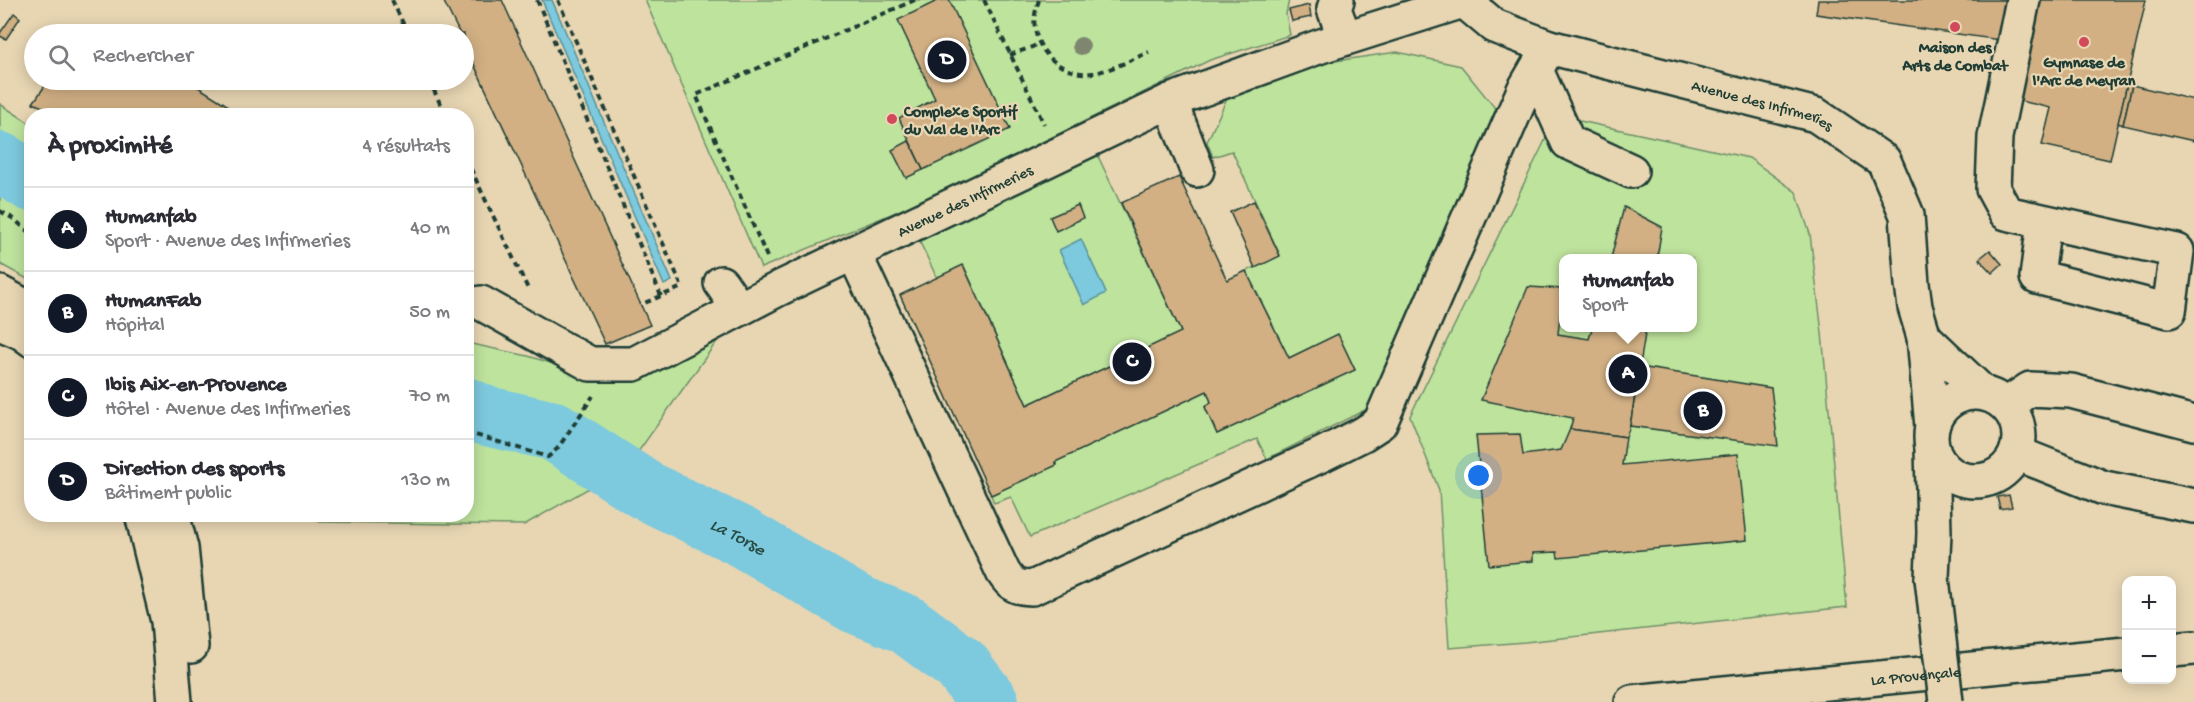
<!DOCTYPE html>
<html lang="fr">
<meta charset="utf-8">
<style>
:root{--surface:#fff;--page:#f2f2f3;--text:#2b2b33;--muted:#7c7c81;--line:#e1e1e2;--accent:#111827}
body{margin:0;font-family:"Gochi Hand",sans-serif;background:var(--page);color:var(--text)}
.controls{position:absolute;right:18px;bottom:18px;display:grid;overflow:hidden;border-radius:12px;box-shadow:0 3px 15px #0003}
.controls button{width:54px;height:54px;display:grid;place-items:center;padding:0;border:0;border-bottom:2px solid var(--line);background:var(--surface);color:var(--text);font:30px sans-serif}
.you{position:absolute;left:1479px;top:476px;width:21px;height:21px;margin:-15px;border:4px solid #fff;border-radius:50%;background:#1a73e8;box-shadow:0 0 0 9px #1a73e833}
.badge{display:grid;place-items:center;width:39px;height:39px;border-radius:50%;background:var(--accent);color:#fff;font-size:20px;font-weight:700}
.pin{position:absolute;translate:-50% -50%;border:3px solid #fff;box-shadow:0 2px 6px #0006}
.popup{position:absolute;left:1559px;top:254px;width:138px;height:78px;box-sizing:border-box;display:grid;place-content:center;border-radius:12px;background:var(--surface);filter:drop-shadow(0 2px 4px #0005);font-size:20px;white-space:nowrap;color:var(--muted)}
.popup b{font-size:22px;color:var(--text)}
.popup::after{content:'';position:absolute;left:50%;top:100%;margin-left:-12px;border:12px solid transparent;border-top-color:var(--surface)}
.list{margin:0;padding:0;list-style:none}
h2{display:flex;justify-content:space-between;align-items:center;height:78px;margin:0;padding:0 24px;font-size:26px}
h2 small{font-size:20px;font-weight:400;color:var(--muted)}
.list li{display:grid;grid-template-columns:39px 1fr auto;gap:18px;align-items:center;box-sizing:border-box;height:84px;padding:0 24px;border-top:2px solid var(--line)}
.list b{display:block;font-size:22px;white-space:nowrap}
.list p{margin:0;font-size:20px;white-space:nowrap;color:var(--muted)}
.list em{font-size:20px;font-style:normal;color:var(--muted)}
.icon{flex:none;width:33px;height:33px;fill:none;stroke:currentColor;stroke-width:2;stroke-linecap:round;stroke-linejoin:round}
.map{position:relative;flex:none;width:2194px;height:702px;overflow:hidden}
.search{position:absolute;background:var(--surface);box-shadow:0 3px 15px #0003;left:24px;top:24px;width:450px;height:66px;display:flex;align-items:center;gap:15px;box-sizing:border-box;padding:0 21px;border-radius:33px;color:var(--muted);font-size:22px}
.panel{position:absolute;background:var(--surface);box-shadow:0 3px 15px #0003;left:24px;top:108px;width:450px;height:414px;border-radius:24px}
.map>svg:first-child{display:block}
.green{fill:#bee39d;stroke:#6e9068;stroke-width:1.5;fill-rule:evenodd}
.water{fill:#7dc9dd;stroke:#579199;stroke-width:1.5}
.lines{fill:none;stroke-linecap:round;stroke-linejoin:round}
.river{stroke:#7dc9dd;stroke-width:60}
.building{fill:#d2b084;stroke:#1f3d34;stroke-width:1.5}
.minor-casing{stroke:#1f3d34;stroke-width:38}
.major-casing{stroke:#1f3d34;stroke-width:38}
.highway-casing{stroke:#1f3d34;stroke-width:38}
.path{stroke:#1f3d34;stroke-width:4;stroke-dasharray:6 4.5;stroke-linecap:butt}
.minor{stroke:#e8d6b3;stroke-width:33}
.major{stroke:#e8d6b3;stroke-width:33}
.highway{stroke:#e8d6b3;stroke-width:33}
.major-bridge-casing{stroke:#1f3d34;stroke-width:38;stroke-linecap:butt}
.major-bridge{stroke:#e8d6b3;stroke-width:33}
.tree{fill:#7e8670}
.poi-dot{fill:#d1495b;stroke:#e8d6b3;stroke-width:2}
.labels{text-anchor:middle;stroke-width:4.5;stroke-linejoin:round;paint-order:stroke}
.poi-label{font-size:16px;font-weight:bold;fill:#1f3d34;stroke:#e8d6b3}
.street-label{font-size:16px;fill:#1f3d34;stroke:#e8d6b3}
.water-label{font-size:18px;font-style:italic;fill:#284b45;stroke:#e8d6b3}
</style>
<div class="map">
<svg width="2194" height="702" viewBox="0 0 2194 702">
<rect width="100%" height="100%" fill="#e8d6b3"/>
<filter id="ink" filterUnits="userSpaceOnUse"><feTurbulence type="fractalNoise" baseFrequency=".0167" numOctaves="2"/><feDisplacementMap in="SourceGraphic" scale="12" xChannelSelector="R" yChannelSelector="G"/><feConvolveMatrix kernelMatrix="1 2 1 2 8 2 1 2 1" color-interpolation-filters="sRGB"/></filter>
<g filter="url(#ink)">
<g class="green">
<polygon points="645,0 1289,0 1286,14 1290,35 1210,60 913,205 761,268"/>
<polygon points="1397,52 1461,66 1499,113 1373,406 1267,459 1257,439 1030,537 1011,497 994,503 991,495 1056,465 1055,462 1207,391 1211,402 1205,407 1217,434 1355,370 1338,335 1289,358 1246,271 1280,255 1232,151 1213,157 1207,142 1229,94 1302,66"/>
<polygon points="0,104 31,124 31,281 0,264"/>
<path d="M1557,116L1749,158L1796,192L1810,234L1822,333L1847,607L1525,642L1449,648L1439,490L1410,416ZM1564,258H1692V328H1564Z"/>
<polygon points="1097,154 1181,332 1027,405 964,266 937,278 918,238"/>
<polygon points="725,330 628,466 524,525 320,522 308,515 466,514 467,343 528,356 583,373"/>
</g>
<g class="water">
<polygon points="542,0 552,0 672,281 664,285"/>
<polygon points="1081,239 1106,293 1084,305 1059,250"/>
</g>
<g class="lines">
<g class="river">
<polyline points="0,162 32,182"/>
<path id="s1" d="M466,407L486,416L554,431L645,490L740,536L856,604L906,624L961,665L989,702"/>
</g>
</g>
<g class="building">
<polygon points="443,0 502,0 650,325 605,344 464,43 464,34 460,34"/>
<polygon points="939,0 949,0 1010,129 923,170 899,118 935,99 898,20"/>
<polygon points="1818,0 2006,0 2000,40 1816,14"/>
<polygon points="2040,0 2146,0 2110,160 2042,145 2051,108 2016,100"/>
<polygon points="1309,5 1311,17 1292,21 1289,10"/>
<polygon points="14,13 20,18 6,39 0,36 0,33"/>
<polygon points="49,80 187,80 227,105 220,116 63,116 33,103"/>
<polygon points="2127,84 2132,85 2123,125 2118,123"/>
<polygon points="2132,85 2194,100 2194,141 2123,125"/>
<polygon points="909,141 923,170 906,178 892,150"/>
<polygon points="1179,177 1227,280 1246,271 1289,358 1338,334 1355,370 1217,434 1205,407 1211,402 1207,391 1055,462 1057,465 991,495 900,295 963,265 1027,405 1181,332 1121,203"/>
<polygon points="1254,201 1280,256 1255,268 1230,212"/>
<polygon points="1078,205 1083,218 1056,231 1050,217"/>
<polygon points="1624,207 1662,227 1657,258 1611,258"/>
<polygon points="1990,250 2002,264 1992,273 1979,259"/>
<polygon points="1528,287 1563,289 1558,334 1589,339 1592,328 1646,328 1630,426 1626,437 1570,429 1573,418 1481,400"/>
<polygon points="1640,367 1771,388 1778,446 1630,426"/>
<polygon points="1570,429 1626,437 1622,465 1738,454 1747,540 1558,558 1557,552 1533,553 1533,561 1489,565 1476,435 1520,434 1523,455 1561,450"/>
<polygon points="2009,495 2012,507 2000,509 1997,497"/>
</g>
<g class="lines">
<defs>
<g id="minor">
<polyline points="1337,0 1334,9 1345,38"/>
<path id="s2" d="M1463,0L1494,26L1549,47L1816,115L1884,161L1907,215L1912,284L1915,307L1924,337L1932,427"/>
<polyline points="2023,0 1995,137 1993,189 2006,213 2177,251 2169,311 2037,277 2044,222"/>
<polyline points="1536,70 1568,142 1631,171"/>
<polyline points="1170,101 1197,170"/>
<path d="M854,253L1003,572C1011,585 1017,588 1032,588L1323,454L1363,434L1380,423L1524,90L1549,47"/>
<polyline points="721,283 739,309"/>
<path id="s3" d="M481,303L590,364H634L780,288L1170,101L1321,46L1463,1"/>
<polyline points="1924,337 1983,393"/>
<polyline points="2006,405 2030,389 2071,391 2194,423"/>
</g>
<g id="major">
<circle cx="1975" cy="437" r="44"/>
<polyline points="1932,448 1934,533 1932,578"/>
<polyline points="2016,453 2104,488 2194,506"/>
</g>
<g id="highway">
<polyline points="0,293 32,310"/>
<polyline points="0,323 21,332 32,340"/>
<polyline points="142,514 168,621 175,702"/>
<polyline points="172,514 181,548 191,646"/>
<polyline points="2172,650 2194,648"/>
<path id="s4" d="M1632,702L2126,654"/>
</g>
</defs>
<use href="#minor" class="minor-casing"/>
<use href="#major" class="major-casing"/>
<use href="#highway" class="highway-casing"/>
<g class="path">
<polyline points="392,0 408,34"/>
<polyline points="537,0 661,296"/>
<polyline points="558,0 682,287 640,305"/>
<polyline points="984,0 1044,124"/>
<path d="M1039,0C1036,9 1033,18 1035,28C1038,55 1065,76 1092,73C1111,71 1132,59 1149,52"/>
<polyline points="1010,55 1040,44"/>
<polyline points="429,80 446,116"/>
<polyline points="466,159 529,291"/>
<polyline points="0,211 14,219 32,235"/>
<polyline points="767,257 696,95 915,0"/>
<polyline points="466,432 548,457 558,448 593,396"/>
</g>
<use href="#minor" class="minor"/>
<use href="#major" class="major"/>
<use href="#highway" class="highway"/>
<defs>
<polyline id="major-bridge" points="1932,578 1946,702"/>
</defs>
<use href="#major-bridge" class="major-bridge-casing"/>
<use href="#major-bridge" class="major-bridge"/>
</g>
<circle class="tree" cx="1081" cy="46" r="9"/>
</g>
<g class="poi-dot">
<circle cx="1955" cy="27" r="6"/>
<circle cx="2084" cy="42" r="6"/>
<circle cx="892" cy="119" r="6"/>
</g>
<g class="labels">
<g class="poi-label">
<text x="1955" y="52">Maison des<tspan x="1955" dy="18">Arts de Combat</tspan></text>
<text x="2084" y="67">Gymnase de<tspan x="2084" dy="18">l'Arc de Meyran</tspan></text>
<text x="904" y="116" text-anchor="start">Complexe Sportif<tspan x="904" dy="18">du Val de l'Arc</tspan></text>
</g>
<g class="street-label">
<text dy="6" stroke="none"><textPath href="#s2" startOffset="321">Avenue des Infirmeries</textPath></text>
<text dy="6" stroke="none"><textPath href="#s3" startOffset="538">Avenue des Infirmeries</textPath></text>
<text dy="6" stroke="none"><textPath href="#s4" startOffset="285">La Provençale</textPath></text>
</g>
<g class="water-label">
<text dy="6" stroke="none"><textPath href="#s1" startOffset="304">La Torse</textPath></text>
</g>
</g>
</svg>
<div class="controls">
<button>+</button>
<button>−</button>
</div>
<div class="you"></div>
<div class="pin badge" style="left:1628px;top:374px">A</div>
<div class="popup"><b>Humanfab</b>Sport</div>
<div class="pin badge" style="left:1703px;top:411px">B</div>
<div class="pin badge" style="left:1132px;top:362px">C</div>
<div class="pin badge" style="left:947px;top:60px">D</div>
<div class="search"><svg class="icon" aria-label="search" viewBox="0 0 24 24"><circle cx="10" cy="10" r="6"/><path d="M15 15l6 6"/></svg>Rechercher</div>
<section class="panel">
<h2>À proximité<small>4 résultats</small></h2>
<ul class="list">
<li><span class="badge">A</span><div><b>Humanfab</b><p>Sport · Avenue des Infirmeries</p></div><em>40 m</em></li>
<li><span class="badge">B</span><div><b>HumanFab</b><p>Hôpital</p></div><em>50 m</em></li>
<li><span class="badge">C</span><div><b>Ibis Aix-en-Provence</b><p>Hôtel · Avenue des Infirmeries</p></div><em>70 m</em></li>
<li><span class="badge">D</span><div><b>Direction des sports</b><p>Bâtiment public</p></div><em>130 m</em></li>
</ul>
</section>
</div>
